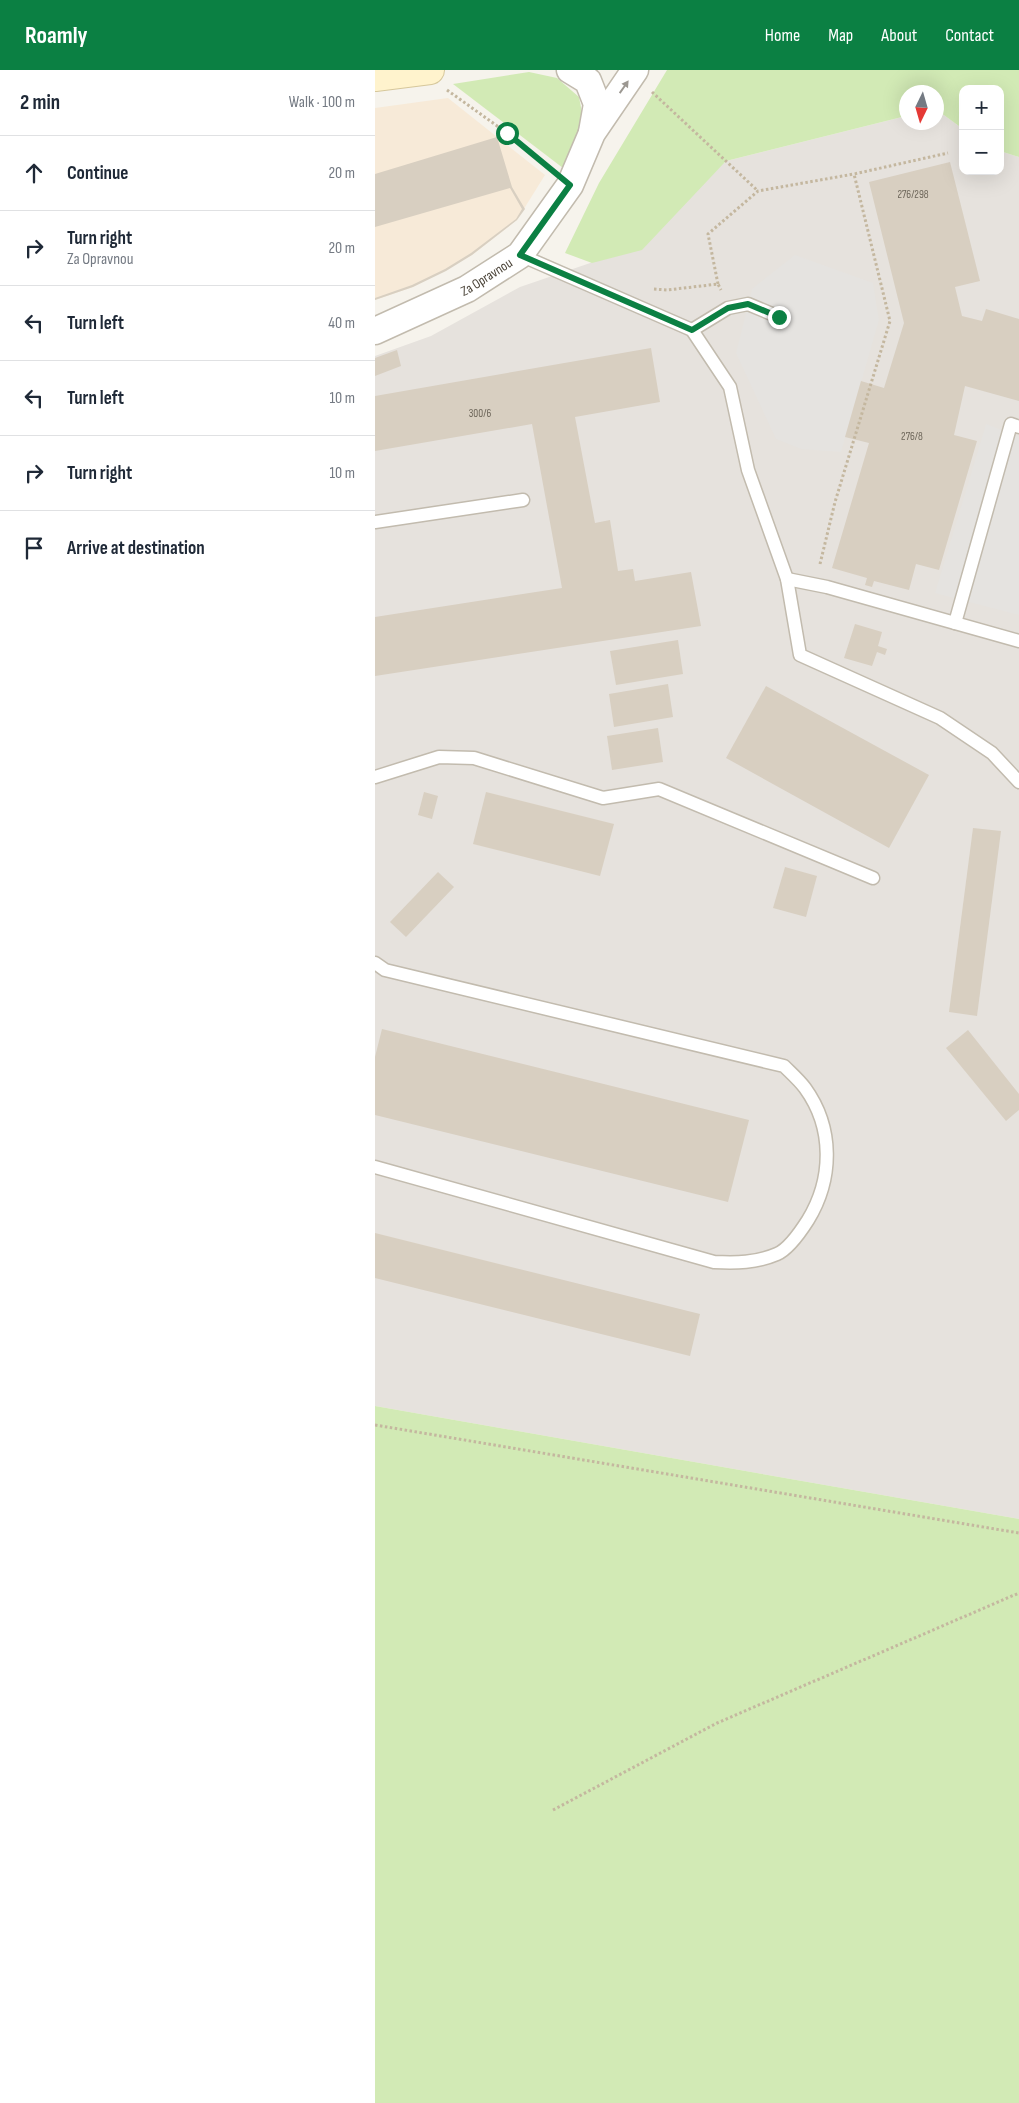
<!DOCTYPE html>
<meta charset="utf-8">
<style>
:root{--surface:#fff;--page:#f6f6f7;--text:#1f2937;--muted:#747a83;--line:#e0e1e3;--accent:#0b8043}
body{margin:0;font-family:"Sofia Sans Condensed",sans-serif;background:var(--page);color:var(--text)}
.controls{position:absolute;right:15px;top:15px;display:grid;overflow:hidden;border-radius:10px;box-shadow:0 5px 20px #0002}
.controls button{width:45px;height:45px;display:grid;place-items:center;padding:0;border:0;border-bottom:1px solid var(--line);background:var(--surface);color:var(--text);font:25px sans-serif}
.compass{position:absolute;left:524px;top:15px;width:45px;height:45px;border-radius:50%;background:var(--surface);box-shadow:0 5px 20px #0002;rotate:185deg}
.stop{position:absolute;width:15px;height:15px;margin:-11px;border:4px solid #0b8043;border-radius:50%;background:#fff}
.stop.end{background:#0b8043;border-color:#fff;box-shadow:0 1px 5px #0008}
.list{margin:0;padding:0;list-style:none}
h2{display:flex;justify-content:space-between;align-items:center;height:65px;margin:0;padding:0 20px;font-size:21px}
h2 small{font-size:16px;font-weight:400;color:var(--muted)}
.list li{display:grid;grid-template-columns:32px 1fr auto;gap:15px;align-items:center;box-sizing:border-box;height:75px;padding:0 20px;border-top:1px solid var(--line)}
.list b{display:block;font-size:19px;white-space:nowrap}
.list p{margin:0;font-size:16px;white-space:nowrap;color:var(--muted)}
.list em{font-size:16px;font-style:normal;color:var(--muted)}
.icon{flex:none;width:28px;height:28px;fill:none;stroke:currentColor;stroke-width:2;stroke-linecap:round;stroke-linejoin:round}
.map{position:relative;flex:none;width:644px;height:2033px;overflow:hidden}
header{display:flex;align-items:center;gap:30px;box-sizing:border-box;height:70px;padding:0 25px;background:var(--accent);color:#fff}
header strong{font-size:24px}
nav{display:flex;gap:28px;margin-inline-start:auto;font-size:18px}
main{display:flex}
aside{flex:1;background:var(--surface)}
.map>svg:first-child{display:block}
.commercial{fill:#f7ead8}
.industrial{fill:#e6e2dd}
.green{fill:#d2eab5}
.parking{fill:#e5e3e0}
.building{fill:#d8cfc1}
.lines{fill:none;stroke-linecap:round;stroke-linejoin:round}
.lane-casing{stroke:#c2bbae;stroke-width:15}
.street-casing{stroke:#c2bbae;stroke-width:29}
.secondary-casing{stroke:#d6c79b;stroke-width:30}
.path{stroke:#c4b79f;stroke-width:3;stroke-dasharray:2.5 2.5;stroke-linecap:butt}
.lane{stroke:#fff;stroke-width:12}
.street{stroke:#fff;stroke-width:26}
.secondary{stroke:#fff3cd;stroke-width:28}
.oneway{fill:#9c9892}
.route{stroke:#0b8043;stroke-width:6}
.labels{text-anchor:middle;stroke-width:4;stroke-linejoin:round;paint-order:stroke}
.number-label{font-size:11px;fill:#6e675b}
.street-label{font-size:14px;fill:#4b4439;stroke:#fff}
</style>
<header>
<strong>Roamly</strong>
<nav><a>Home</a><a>Map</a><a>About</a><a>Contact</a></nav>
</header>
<main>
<aside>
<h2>2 min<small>Walk · 100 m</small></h2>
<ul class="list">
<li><svg class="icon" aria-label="ahead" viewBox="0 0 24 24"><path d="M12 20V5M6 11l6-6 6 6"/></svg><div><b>Continue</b></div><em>20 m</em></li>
<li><svg class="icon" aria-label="right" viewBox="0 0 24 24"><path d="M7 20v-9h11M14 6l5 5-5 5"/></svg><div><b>Turn right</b><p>Za Opravnou</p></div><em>20 m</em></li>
<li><svg class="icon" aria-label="left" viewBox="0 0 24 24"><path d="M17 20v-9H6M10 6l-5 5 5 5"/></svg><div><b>Turn left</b></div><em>40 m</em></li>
<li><svg class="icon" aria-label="left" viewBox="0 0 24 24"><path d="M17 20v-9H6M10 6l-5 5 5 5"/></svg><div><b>Turn left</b></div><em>10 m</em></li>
<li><svg class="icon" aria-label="right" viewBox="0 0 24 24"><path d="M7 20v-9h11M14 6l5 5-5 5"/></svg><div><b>Turn right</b></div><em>10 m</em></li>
<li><svg class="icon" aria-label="arrive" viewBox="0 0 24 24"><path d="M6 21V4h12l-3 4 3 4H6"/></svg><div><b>Arrive at destination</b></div></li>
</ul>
</aside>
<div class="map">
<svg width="644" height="2033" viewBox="0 0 644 2033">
<rect width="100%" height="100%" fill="#f6f3ec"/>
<polygon class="commercial" points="73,28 170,105 142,150 97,185 38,217 0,230 0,38"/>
<polygon class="industrial" points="562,40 588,59 588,101 625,101 625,81 644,87 644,1449 0,1336 0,286 56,266 145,217 262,177 351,91 531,46 532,52 562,52"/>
<g class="green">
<polygon points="292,0 644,0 644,87 625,81 625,19 588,19 588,59 562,40 562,22 532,22 531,46 351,91 267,180 217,193 190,183 224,113"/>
<polygon points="154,2 182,8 204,27 209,53 188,98 78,14"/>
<polygon points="0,1336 644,1449 644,2033 0,2033"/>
</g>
<g class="parking">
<polygon points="420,185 498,213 504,250 466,382 426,379 401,369 361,283 377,219"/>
<polygon points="611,354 644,367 644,545 560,523"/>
</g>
<g class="building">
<polygon points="122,67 137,117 150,139 142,150 97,185 71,201 38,217 0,230 0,228 37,215 70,199 96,183 141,149 147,139 135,118 0,157 0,104"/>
<polygon points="575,92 605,211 580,217 587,246 607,251 611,239 644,249 644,331 590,316 579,365 602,371 564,500 541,494 534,520 499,511 497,517 490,515 492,508 457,498 494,373 470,367 486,311 509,318 529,253 494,112"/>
<polygon points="276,278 285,332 200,347 220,453 235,450 243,501 258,499 260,511 316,502 326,556 0,606 0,547 187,518 157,354 0,381 0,326"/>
<polygon points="22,280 26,296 0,306 0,288"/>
<polygon points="480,554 507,562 503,576 512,579 510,585 502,582 497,596 469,588"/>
<polygon points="303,570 308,604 241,615 235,581"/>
<polygon points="293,614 298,647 239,657 234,624"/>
<polygon points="391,616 554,705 514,778 351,688"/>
<polygon points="283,658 288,692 237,700 232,666"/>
<polygon points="49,722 63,726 57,749 43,745"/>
<polygon points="111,722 239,754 225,806 98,774"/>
<polygon points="598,758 626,761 602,946 574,942"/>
<polygon points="410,797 442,806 431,847 398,838"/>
<polygon points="63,802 79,817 31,867 15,852"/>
<polygon points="7,959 374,1050 353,1132 0,1045 0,987"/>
<polygon points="593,960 644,1024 644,1040 631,1051 571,978"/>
<polygon points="0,1163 325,1244 315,1286 0,1208"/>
</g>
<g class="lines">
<defs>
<g id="lane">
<polyline points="145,185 317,260 355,317 373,400 412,509 425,585 565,648 617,683 644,712"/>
<polyline points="317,260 353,238 373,234 404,247"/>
<polyline points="0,452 148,430"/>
<polyline points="412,509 452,517 644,571"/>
<polyline points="580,553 636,354 644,357"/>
<polyline points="0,707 64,687 99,688 228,728 284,719 498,808"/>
<path d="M0,893L10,900L409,996C416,1003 424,1010 430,1018C459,1058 458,1109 433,1150C426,1161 414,1179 402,1184C381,1193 361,1193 339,1192L0,1097"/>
</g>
<g id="street">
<polyline points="195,0 213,11 222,34 217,62"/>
<path id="s1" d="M0,261L92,219L145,185L195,115L217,63L260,0"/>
</g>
<polyline id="secondary" points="0,7 55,0"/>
</defs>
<use href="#lane" class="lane-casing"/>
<use href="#street" class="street-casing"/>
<use href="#secondary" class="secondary-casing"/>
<g class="path">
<polyline points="72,20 132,63 172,97"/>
<polyline points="277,22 383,121"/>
<polyline points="343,214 333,164 383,121 479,104"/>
<polyline points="279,219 292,220 343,214 346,220"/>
<polyline points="445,494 460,432 515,251 479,104 573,83"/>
<polyline points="0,1355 644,1463"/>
<polyline points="178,1740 342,1653 644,1523"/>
</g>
<use href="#lane" class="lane"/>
<use href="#street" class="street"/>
<use href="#secondary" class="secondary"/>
</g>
<defs><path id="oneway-solid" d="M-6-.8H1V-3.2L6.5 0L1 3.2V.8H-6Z" transform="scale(1.25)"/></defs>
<use class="oneway" href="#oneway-solid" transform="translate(249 17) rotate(-55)"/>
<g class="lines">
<polyline class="route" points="132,63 195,115 145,185 317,260 353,238 373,234 404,247"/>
</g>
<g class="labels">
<g class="number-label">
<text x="538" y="128">276/298</text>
<text x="105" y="347">300/6</text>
<text x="537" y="370">276/8</text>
</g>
<g class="street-label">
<text dy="5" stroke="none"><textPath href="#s1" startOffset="124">Za Opravnou</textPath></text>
</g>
</g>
</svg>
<div class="controls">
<button>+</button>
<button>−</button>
</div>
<svg class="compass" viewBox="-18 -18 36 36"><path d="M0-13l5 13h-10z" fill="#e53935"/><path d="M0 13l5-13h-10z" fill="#747a83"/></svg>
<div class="stop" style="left:132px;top:63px"></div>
<div class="stop end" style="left:404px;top:247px"></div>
</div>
</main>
